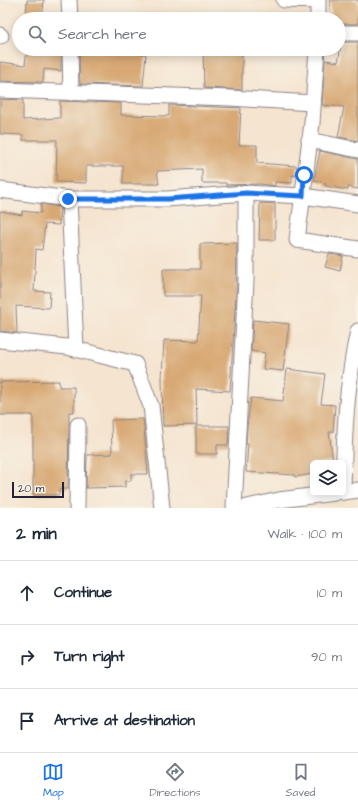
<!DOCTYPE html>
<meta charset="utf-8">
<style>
:root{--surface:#fff;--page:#f2f2f3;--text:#1f2937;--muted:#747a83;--line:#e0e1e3;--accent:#1a73e8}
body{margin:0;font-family:"Architects Daughter",sans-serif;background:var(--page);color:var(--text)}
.controls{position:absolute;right:12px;bottom:12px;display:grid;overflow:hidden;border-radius:6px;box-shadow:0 2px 10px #0003}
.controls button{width:36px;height:36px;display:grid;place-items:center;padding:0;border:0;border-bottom:1px solid var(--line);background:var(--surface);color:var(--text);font:20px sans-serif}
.scale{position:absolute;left:12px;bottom:10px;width:52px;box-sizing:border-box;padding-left:4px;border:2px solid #22223b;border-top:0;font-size:11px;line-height:14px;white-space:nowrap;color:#22223b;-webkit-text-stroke:3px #f7f3e8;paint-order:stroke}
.stop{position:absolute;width:12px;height:12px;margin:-9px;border:3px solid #1a73e8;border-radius:50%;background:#fff}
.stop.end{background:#1a73e8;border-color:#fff;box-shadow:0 1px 4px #0008}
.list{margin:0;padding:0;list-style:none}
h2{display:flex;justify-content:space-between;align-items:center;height:52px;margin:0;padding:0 16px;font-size:17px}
h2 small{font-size:13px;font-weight:400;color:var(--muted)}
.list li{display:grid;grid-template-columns:26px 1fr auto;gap:12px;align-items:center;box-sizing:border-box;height:64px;padding:0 16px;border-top:1px solid var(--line)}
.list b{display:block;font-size:15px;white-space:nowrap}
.list em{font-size:13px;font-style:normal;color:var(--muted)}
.icon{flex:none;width:22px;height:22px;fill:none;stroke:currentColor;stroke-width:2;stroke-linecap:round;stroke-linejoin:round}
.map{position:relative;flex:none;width:358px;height:508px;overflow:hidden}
.search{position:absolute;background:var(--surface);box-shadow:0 2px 10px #0003;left:12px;right:12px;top:12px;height:44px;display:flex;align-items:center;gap:10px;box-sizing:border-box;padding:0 14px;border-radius:22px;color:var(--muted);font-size:15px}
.sheet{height:244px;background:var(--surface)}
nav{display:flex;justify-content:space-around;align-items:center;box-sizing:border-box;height:56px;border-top:1px solid var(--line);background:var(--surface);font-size:11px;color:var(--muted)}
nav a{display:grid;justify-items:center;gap:2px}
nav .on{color:var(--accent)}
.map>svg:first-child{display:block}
.building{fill:#d8a975}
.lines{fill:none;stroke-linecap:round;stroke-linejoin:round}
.street-casing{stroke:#8c8385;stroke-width:17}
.street{stroke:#fff;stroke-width:15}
.route{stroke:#1a73e8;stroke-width:5}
</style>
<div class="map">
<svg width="358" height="508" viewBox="0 0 358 508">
<rect width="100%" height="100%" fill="#f7f3e8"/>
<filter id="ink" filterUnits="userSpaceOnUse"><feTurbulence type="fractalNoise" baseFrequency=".025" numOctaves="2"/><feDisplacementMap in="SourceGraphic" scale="8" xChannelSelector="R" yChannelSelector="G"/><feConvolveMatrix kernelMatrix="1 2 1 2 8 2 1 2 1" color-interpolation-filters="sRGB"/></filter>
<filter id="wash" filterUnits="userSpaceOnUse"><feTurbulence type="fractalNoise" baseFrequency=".012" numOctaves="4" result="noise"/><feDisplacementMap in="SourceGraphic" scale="16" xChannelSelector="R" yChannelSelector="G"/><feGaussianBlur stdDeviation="0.9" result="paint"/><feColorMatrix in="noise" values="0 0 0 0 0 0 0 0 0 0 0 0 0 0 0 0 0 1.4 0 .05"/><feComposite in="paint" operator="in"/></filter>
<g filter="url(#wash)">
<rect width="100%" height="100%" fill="#f5e4cf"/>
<g id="blocks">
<g class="building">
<polygon points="27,0 44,0 42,19 26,19"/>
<polygon points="330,0 358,0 358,24 339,24 339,19 331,19"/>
<polygon points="342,42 358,42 358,141 338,137 344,107 322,105 325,60 338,62"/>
<polygon points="27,49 61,49 61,71 44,69 43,82 0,81 0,62 25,65"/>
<polygon points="203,49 242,49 242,90 204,88"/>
<polygon points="79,51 146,54 143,86 80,84"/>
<polygon points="0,99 23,100 23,120 60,118 60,101 121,103 121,115 169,116 169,105 241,108 239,145 257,145 257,163 297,166 296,176 292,175 292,183 275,182 275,186 260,184 226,185 226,183 202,183 202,169 157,171 159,184 123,184 123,166 86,166 86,183 56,182 57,140 23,140 23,135 0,134"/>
<polygon points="320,151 358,159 358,189 348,187 348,190 325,186 325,183 314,180"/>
<polygon points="260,203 275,204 275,240 259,240"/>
<polygon points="41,204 60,207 59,225 45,224 42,250 36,249 34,291 50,292 49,308 16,306 17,333 0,331 0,211 22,215 22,211 41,213"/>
<polygon points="237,243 236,294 230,391 196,389 197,425 163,426 162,377 164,340 198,341 201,296 163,296 163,269 200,269 200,244"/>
<polygon points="329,254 343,256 340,271 325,267"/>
<polygon points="253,320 289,324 283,371 263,369 265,353 251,351"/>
<polygon points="287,369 325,374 321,404 335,405 333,432 329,432 333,461 313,463 313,474 295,477 295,475 246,472 248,444 246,444 247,426 251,398 283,401"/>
<polygon points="59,381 59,387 74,387 74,412 69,412 68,489 59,489 59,495 33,495 33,415 0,415 0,382"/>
<polygon points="143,419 148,474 131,474 131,481 125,481 125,487 86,488 87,455 112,454 111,420"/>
<polygon points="196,426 229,426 228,445 217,445 217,454 196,454"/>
</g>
</g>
</g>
<g filter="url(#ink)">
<use href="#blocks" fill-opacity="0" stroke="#8c8385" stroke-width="1"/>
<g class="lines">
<defs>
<g id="street">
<polyline points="69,0 70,19"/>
<polyline points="284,0 318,1"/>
<polyline points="318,0 318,19"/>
<polyline points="339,33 358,33"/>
<polyline points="0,35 1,36"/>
<polyline points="70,49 71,93"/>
<polyline points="317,49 312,123 297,240 358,249"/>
<polyline points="0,90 230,98 313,103"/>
<polyline points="309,140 358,150"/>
<polyline points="0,190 69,199 167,199 246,193 303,196 358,204"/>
<polyline points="69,199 76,349"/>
<polyline points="0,340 67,347 135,364 151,406 162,508"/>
<path d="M343,492C344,437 346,385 358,331"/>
<polyline points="343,492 358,490"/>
<polyline points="77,508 78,425"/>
<polyline points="234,508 246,280 246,193"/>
<polyline points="243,508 279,500 334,493"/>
</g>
</defs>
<use href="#street" class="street-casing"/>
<use href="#street" class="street"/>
</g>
</g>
<g class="lines" filter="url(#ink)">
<polyline class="route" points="68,199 168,199 246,193 303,196 304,175"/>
</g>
</svg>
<div class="controls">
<button><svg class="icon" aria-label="layers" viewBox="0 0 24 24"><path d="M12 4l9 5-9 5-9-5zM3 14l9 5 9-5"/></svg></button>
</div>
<div class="scale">20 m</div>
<div class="stop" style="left:304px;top:175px"></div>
<div class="stop end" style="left:68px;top:199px"></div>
<div class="search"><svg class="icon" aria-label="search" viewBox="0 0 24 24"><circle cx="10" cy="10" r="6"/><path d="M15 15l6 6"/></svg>Search here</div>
</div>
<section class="sheet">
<h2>2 min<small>Walk · 100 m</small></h2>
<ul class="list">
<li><svg class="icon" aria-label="ahead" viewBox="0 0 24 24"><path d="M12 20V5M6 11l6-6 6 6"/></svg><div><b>Continue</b></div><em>10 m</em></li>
<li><svg class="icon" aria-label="right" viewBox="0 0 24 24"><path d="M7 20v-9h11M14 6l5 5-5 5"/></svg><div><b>Turn right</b></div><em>90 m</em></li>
<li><svg class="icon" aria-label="arrive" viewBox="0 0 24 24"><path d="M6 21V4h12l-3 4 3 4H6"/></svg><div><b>Arrive at destination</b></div></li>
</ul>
</section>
<nav>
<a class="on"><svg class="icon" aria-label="map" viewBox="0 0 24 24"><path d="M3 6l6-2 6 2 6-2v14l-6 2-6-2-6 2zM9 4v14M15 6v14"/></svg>Map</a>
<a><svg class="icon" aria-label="directions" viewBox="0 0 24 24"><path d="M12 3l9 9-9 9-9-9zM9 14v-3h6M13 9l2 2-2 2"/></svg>Directions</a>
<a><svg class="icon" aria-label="saved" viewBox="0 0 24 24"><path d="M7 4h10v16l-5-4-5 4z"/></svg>Saved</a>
</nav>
